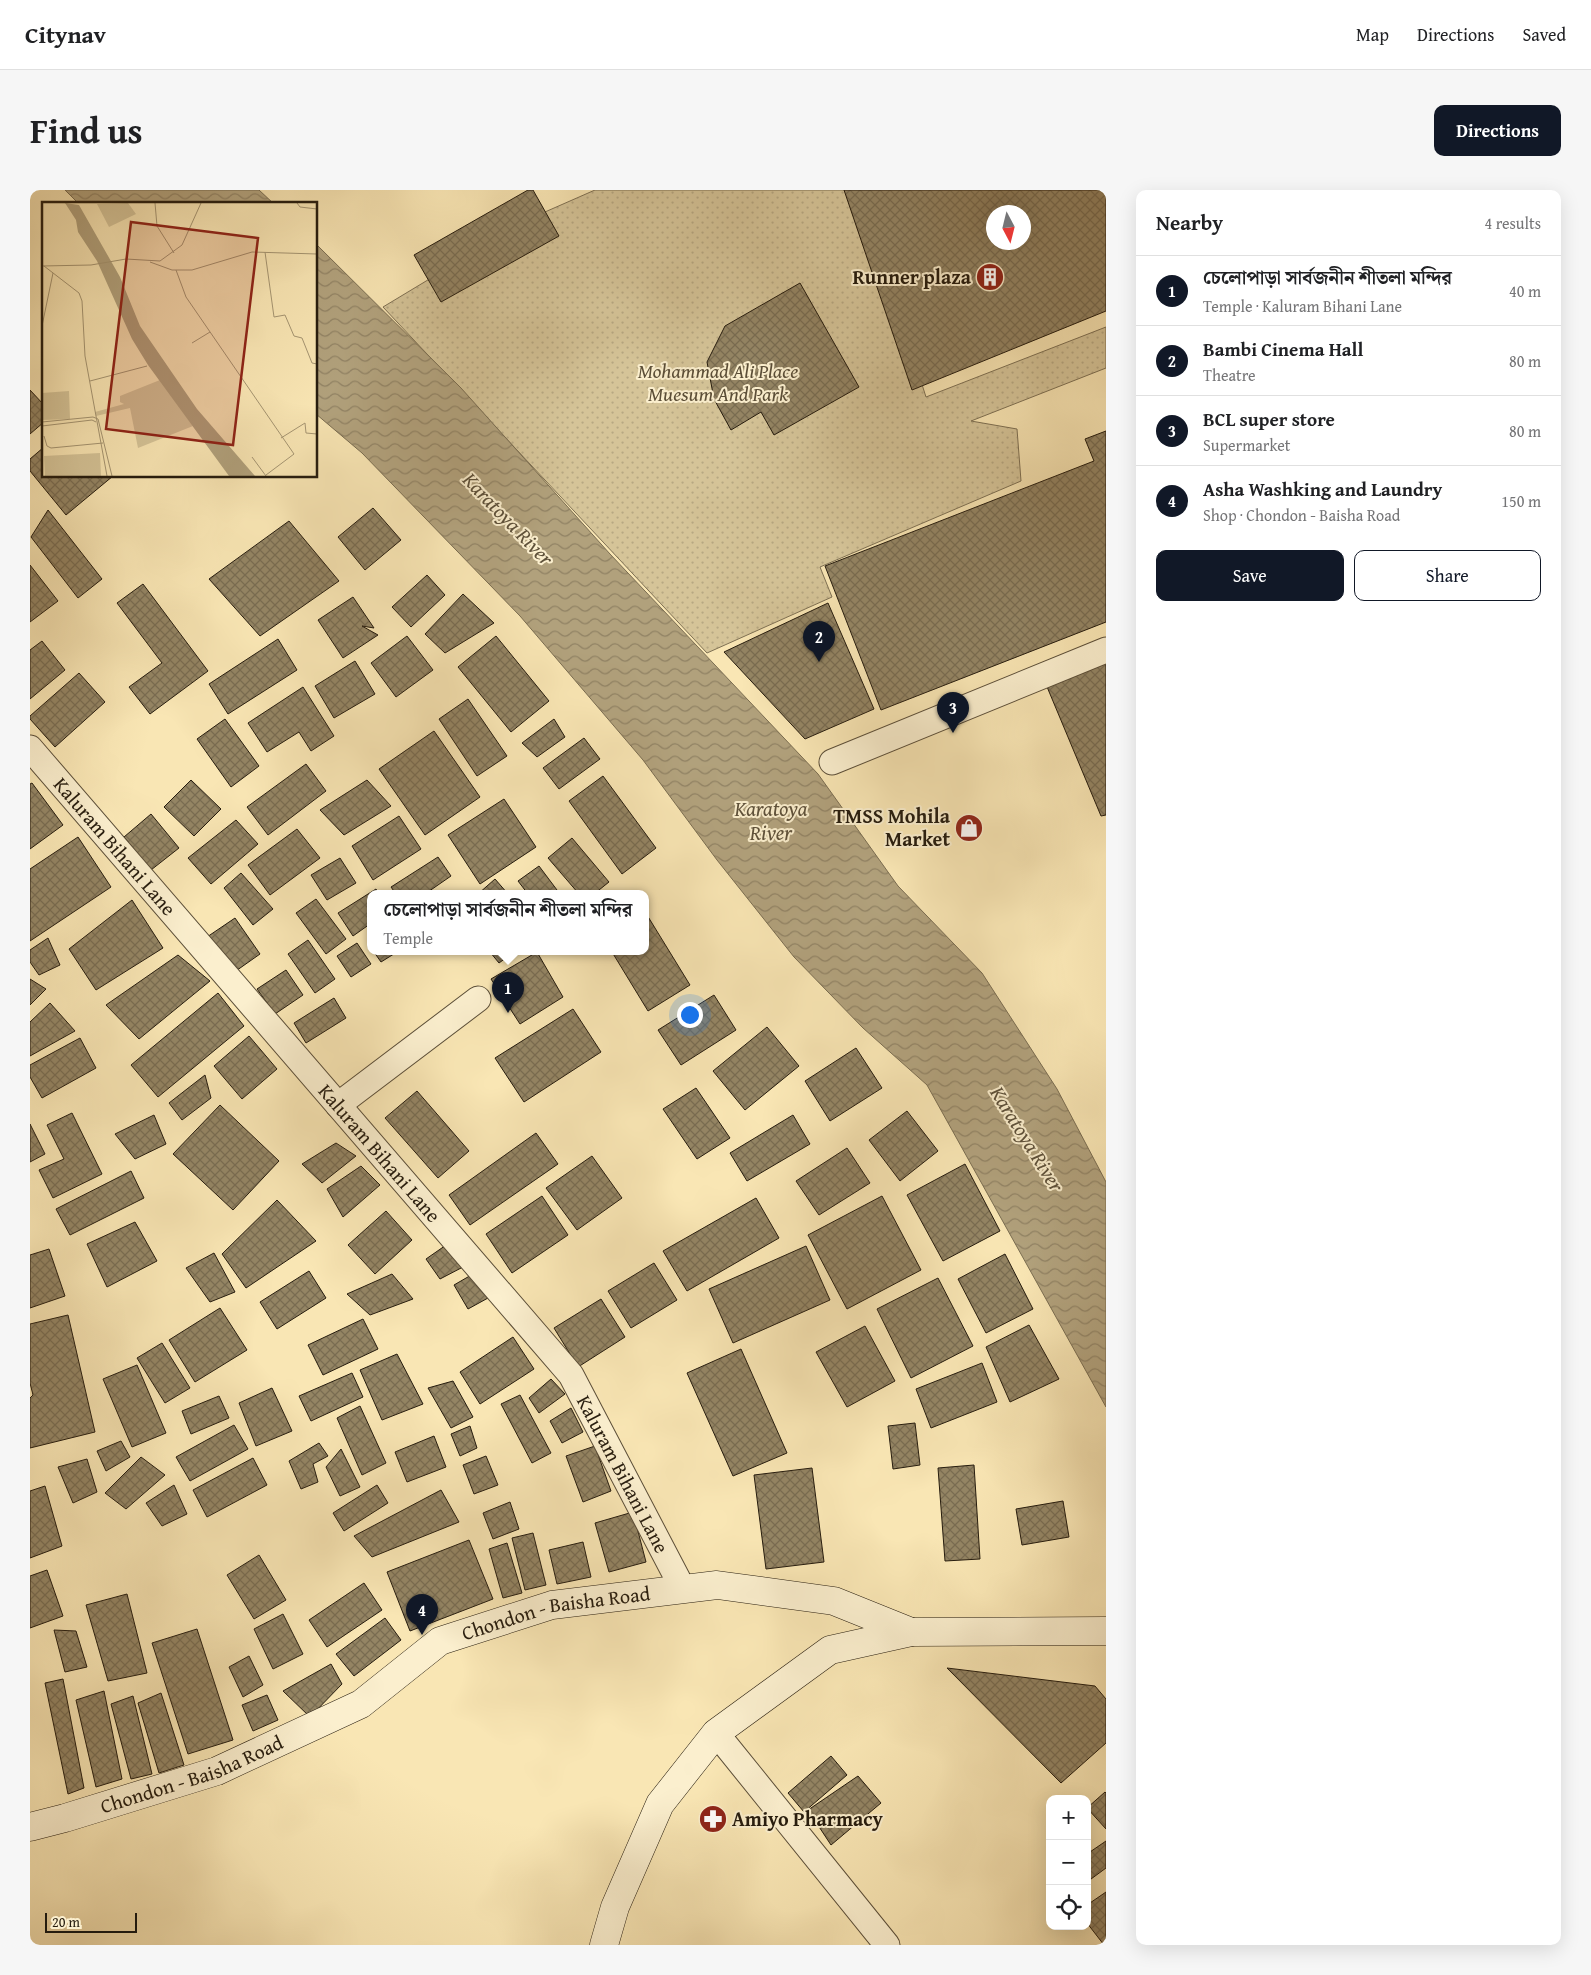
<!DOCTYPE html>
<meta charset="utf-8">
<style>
:root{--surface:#fff;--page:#f6f6f6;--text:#202124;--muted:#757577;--line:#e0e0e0;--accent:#111827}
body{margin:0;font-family:"Gentium Book Plus","Noto Serif Bengali",serif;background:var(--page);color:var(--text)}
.controls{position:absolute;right:15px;bottom:15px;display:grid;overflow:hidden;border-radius:10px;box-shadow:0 5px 20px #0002}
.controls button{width:45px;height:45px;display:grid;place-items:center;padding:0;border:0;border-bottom:1px solid var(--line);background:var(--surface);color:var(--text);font:25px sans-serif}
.compass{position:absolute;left:956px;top:15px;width:45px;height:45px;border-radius:50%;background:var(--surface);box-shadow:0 5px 20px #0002;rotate:173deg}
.scale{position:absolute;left:15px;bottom:12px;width:92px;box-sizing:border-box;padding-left:5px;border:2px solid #261c0e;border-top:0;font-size:14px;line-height:18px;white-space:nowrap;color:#261c0e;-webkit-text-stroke:4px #fbefce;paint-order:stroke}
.you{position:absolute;left:659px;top:824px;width:18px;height:18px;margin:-12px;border:4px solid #fff;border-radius:50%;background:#1a73e8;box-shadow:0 0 0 8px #1a73e833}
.badge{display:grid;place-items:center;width:32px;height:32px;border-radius:50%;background:var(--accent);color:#fff;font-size:16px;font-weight:700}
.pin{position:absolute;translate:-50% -41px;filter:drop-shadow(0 1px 2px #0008)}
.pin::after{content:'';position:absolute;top:26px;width:18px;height:15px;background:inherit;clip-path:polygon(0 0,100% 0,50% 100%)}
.popup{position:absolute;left:337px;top:700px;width:282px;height:65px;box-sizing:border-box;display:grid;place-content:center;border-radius:10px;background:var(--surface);filter:drop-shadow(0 1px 4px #0005);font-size:16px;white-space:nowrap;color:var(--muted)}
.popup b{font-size:19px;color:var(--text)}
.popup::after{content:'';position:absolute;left:50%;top:100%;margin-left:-10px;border:10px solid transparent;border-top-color:var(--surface)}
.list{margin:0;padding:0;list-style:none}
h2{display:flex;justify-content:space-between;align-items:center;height:65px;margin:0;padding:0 20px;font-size:21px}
h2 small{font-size:16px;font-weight:400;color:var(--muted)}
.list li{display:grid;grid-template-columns:32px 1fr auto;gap:15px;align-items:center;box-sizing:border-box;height:70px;padding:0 20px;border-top:1px solid var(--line)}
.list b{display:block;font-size:19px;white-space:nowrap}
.list p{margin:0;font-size:16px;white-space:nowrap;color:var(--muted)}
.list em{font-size:16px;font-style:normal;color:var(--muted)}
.actions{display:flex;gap:10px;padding:15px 20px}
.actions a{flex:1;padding:11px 0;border:1px solid var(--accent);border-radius:10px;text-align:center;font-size:18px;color:var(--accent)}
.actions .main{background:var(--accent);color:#fff}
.icon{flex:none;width:28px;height:28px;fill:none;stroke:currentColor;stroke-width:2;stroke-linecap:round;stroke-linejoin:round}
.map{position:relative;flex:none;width:1076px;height:1755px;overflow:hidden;border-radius:10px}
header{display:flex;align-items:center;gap:30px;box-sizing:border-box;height:70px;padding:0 25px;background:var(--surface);border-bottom:1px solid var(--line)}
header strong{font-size:24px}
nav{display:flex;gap:28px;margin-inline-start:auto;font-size:18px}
.intro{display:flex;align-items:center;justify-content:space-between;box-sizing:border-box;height:120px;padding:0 30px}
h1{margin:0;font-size:35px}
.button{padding:12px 22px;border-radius:10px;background:var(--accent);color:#fff;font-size:18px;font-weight:700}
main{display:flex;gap:30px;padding:0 30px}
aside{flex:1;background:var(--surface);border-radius:10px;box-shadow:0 5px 20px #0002}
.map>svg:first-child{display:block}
.park{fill:url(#park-dots);stroke:#7e7053}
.water{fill:url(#water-waves);stroke:#796c50}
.building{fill:url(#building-cross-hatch);stroke:#261c0e;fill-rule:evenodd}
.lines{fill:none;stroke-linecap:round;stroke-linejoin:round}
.street-casing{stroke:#5b4e38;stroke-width:27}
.secondary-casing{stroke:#261c0e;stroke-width:29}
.street{stroke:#fbefce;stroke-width:25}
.secondary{stroke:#fbefce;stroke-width:28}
.labels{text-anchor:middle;stroke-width:4;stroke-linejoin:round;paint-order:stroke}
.poi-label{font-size:20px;font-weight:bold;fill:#261c0e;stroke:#fbefce;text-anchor:end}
.park-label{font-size:20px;font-style:italic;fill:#5b4e37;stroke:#fbefce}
.street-label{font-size:20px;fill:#261c0e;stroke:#fbefce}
.water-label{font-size:21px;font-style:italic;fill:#5e513a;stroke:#fbefce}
.inset-road{fill:none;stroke:#a59572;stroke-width:1}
.view{fill:#8f2418;fill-opacity:0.15;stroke:#8f2418;stroke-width:2.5}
.inset-edge{fill:none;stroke:#261c0e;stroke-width:2.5}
</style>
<header>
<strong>Citynav</strong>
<nav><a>Map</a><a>Directions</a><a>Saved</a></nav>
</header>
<div class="intro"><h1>Find us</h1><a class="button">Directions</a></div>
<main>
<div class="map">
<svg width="1076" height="1755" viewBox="0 0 1076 1755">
<defs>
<pattern id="park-dots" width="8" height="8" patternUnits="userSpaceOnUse" patternTransform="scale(1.25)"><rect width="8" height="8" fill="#d5c498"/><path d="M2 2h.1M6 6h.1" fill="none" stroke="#b7a882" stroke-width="1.8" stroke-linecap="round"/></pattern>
<pattern id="water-waves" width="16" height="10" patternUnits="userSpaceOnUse" patternTransform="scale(1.25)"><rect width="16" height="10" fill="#b1a17c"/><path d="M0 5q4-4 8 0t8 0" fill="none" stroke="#908264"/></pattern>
<pattern id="building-cross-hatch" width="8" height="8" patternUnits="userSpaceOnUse" patternTransform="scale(1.25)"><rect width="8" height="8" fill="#948564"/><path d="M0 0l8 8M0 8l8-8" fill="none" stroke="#796c51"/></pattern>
</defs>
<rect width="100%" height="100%" fill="#f9e6b4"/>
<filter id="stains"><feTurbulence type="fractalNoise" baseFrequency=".004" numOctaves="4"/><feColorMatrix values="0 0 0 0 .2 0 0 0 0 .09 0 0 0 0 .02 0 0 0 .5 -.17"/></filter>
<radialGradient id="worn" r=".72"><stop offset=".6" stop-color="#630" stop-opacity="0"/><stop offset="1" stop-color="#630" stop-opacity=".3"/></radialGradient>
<polygon class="park" points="565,0 830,0 896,207 1076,137 1076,178 941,231 987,239 991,291 790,377 802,407 677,463 353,117 499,29"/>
<g class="water">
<polygon points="35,0 229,0 244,14 49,14"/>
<polygon points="286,54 431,198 580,364 788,584 868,696 952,783 1027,899 1076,992 1076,1217 897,895 833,838 764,767 687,670 613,570 490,426 332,263 286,224"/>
</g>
<g class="building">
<polygon points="498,0 503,0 529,46 411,112 384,65"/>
<path d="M814,0H1076V121L882,200ZM964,22H994V52H964Z"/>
<polygon points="770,93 829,197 744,245 731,222 701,240 684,209 677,172 695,136"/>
<polygon points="0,200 14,215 14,232 0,244"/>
<polygon points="1076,241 1076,432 851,520 795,376 1064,271 1055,249"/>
<polygon points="14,257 14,286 83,286 36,325 0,281 0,269"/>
<polygon points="343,318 371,350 335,380 308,347"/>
<polygon points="18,320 72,389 48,408 1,347"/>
<polygon points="259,331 309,391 230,446 179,389"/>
<polygon points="0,375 28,411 0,432"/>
<polygon points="397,385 415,405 381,437 362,417"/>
<polygon points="113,394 178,481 120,524 99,497 132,473 87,413"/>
<polygon points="433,404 464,433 415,463 395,444"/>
<polygon points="323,407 344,438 332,436 348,445 313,468 288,430"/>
<polygon points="798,413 844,519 775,549 694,462"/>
<polygon points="377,446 403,480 366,507 341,473"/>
<polygon points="466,446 519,511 481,542 428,477"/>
<polygon points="248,449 267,480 198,524 179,494"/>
<polygon points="12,451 35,480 0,509 0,460"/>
<polygon points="1076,468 1076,625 1071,626 1015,492"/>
<polygon points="325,471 345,504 304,528 285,496"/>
<polygon points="49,483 75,512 25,557 0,529 0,526"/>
<polygon points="273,497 304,546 281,561 269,542 237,562 218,533"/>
<polygon points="438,509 477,566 447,586 409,529"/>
<polygon points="195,529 229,576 201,597 167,549"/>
<polygon points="524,529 535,547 507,567 492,553"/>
<polygon points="404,541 450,607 395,645 349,579"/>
<polygon points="554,548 570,569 529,599 513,578"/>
<polygon points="276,574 296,601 238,645 217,617"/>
<polygon points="573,586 626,658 592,684 539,611"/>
<polygon points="161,590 191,619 164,646 134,617"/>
<polygon points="337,590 361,616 314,645 290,620"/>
<polygon points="2,593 33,635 0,659 0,594"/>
<polygon points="474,609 506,657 450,694 418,645"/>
<polygon points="121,624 149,658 121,680 94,647"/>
<polygon points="369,626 391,659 343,690 322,656"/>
<polygon points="206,630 228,654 181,694 158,668"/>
<polygon points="267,639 290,668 240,705 218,675"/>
<polygon points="48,647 81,697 0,751 0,679"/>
<polygon points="542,648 579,692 564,704 549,704 518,668"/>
<polygon points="408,667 421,686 395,704 366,704 361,697"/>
<polygon points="310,668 326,693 297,710 281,685"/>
<polygon points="509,676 530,704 498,704 488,691"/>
<polygon points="211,683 243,719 223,735 194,698"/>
<polygon points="465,689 478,704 448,704"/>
<polygon points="346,699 349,704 340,704 340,734 323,746 308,723"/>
<polygon points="286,709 316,749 296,764 266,723"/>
<polygon points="102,710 133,758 66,800 39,759"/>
<polygon points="617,725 660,795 618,821 582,762 616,762"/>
<polygon points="205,728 230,764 203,783 177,747"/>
<polygon points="18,748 30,775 9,785 0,772 0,760"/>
<polygon points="278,750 305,789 285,803 258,764"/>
<polygon points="327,753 341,774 321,787 307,766"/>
<polygon points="344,762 367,762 351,772"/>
<polygon points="460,762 484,762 469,773"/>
<polygon points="507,762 533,807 490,834 461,789"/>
<polygon points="148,765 180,791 109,849 76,815"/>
<polygon points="256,780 273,805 245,824 227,799"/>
<polygon points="0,789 16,799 0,815"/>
<polygon points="188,803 214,836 128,907 101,875"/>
<polygon points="684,805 706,840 651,875 628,840"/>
<polygon points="304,808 316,828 276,853 264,833"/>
<polygon points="20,813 45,841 0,866 0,832"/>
<polygon points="543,819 571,862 494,912 465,868"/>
<polygon points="737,837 769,876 715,920 683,881"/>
<polygon points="219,846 247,879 212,909 184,876"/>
<polygon points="50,848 66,878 12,908 0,887 0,875"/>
<polygon points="826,858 852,898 800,931 775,891"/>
<polygon points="175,885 181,908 152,930 139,913"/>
<polygon points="666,898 700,948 667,969 633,919"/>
<polygon points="387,901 439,961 408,988 355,928"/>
<polygon points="190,915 249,971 203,1020 143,964"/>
<polygon points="877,921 908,961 870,991 839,950"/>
<polygon points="42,923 72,984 23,1008 9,980 34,969 17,935"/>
<polygon points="124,925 136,954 105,969 85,944"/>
<polygon points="763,925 780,954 717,991 700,963"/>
<polygon points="0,934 15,964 0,972"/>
<polygon points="506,943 528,974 440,1035 419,1005"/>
<polygon points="306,953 326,966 292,993 272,974"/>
<polygon points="817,958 840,993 789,1025 766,991"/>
<polygon points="562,966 592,1008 547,1040 516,998"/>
<polygon points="935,974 970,1041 913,1071 877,1005"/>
<polygon points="331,976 350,995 313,1027 297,999"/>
<polygon points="101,981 114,1008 40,1045 26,1019"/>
<polygon points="512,1006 538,1045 482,1083 456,1044"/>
<polygon points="852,1006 891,1080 817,1119 778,1045"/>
<polygon points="726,1008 749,1048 657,1101 633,1061"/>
<polygon points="247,1010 286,1051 216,1098 192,1064"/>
<polygon points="356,1021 382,1050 345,1084 318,1055"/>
<polygon points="105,1032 127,1071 77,1097 57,1054"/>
<polygon points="419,1053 433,1077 410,1089 396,1069"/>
<polygon points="776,1056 800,1110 703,1153 679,1099"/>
<polygon points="19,1059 35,1106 0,1118 0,1065"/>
<polygon points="184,1063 205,1102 180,1112 156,1078"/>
<polygon points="975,1064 1003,1119 956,1143 928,1089"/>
<polygon points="624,1073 647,1110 601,1138 578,1101"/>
<polygon points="279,1081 296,1108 247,1139 230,1112"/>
<polygon points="362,1084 383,1109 340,1125 317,1104"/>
<polygon points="443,1084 458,1108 438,1119 424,1095"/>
<polygon points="908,1088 943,1156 881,1188 847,1119"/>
<polygon points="571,1109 595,1147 548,1177 524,1138"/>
<polygon points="190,1118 217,1160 165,1192 139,1150"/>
<polygon points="38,1125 65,1242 0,1258 0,1208 3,1205 0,1193 0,1134"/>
<polygon points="333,1129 348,1159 293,1185 278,1155"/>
<polygon points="999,1135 1029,1189 980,1212 956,1157"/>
<polygon points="835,1136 865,1191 817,1217 786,1162"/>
<polygon points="483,1147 504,1179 450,1214 430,1182"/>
<polygon points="132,1153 160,1198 135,1213 107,1168"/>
<polygon points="711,1159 757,1263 703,1286 657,1183"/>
<polygon points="367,1164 393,1214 352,1230 330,1180"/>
<polygon points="952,1173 967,1212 901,1238 886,1199"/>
<polygon points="107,1175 136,1243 102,1257 73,1189"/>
<polygon points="322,1183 333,1207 281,1231 269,1206"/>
<polygon points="521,1189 535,1204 509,1223 499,1208"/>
<polygon points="423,1191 443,1227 421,1238 398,1198"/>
<polygon points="242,1198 262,1241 226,1256 209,1213"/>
<polygon points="490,1205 521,1263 502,1273 471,1214"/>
<polygon points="189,1206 199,1228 161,1244 152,1221"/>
<polygon points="330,1216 356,1273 332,1285 307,1228"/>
<polygon points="541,1218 553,1242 532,1253 520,1231"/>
<polygon points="885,1233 890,1275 863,1279 858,1236"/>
<polygon points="204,1235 218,1259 160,1291 146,1267"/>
<polygon points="440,1236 447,1258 430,1266 421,1244"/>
<polygon points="404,1246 416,1277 377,1292 365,1262"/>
<polygon points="91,1251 100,1267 76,1281 67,1261"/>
<polygon points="289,1253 298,1266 283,1274 288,1292 271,1299 259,1271"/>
<polygon points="565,1256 581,1301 553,1312 536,1266"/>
<polygon points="311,1259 330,1297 310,1306 296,1277"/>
<polygon points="456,1266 468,1295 444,1304 433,1275"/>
<polygon points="111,1267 135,1285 96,1319 75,1303"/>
<polygon points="223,1268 237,1295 177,1327 163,1300"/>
<polygon points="57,1269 67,1302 43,1313 28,1277"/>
<polygon points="944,1275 950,1369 915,1371 908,1278"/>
<polygon points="782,1278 794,1372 736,1379 724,1285"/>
<polygon points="144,1295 157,1324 132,1336 116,1313"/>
<polygon points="347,1295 358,1313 314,1341 303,1323"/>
<polygon points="15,1296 32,1356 0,1368 0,1301"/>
<polygon points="411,1300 429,1332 342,1367 324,1346"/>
<polygon points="1033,1311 1039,1347 992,1355 986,1319"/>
<polygon points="480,1312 489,1339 463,1349 453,1323"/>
<polygon points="603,1322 616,1372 579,1382 565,1333"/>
<polygon points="503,1343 516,1395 495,1400 482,1348"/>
<polygon points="439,1350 463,1409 380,1441 357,1382"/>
<polygon points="553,1352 561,1387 527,1394 519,1360"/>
<polygon points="477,1353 492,1403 473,1408 459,1359"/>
<polygon points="229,1365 256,1410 224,1429 197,1385"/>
<polygon points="17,1380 33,1426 0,1438 0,1386"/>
<polygon points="334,1393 352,1420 297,1457 279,1430"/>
<polygon points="97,1404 117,1483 78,1491 56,1415"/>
<polygon points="253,1424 273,1464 243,1479 224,1439"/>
<polygon points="355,1428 371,1450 324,1486 306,1464"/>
<polygon points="167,1439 203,1550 158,1564 122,1453"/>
<polygon points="24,1440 46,1441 57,1477 35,1482"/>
<polygon points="219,1466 233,1495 213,1507 199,1477"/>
<polygon points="301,1474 312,1494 280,1527 253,1501"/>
<polygon points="917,1478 1065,1496 1076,1509 1076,1553 1031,1593"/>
<polygon points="33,1489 54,1598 38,1604 15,1493"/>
<polygon points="74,1501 92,1589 66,1597 46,1510"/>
<polygon points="131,1503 154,1575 129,1583 108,1513"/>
<polygon points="237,1505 248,1530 223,1541 212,1515"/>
<polygon points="103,1506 122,1584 101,1589 81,1514"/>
<polygon points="801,1566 817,1585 774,1622 758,1603"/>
<polygon points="828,1586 851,1613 801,1655 778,1620"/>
<polygon points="1075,1602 1076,1603 1076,1639 1057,1618"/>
<polygon points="1076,1651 1076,1678 1057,1692 1057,1664"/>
<polygon points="1076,1702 1076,1755 1074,1755 1057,1733 1057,1715"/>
</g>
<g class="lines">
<defs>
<g id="street">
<path id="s1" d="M0,558L541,1185L653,1399"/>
<polyline points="802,572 1076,460"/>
<polyline points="308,915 448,809"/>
<polyline points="686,1543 857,1755"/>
</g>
<g id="secondary">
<path id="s2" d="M0,1637L35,1628L187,1581L331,1514L410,1451L522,1415L687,1395L804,1411L881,1442"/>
<polyline points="574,1755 585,1717 630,1614 686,1543 800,1460 881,1442 1076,1441"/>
</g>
</defs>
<use href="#street" class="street-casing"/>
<use href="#secondary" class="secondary-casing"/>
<use href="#street" class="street"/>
<use href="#secondary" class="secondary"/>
</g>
<defs>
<symbol id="building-disc" viewBox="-11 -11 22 22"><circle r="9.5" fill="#8f2418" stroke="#fbefce"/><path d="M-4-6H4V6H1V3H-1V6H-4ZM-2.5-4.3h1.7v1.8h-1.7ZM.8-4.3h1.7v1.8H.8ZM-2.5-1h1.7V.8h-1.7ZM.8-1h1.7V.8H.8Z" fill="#fff"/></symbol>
<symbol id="shop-disc" viewBox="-11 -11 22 22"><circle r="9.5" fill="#8f2418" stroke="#fbefce"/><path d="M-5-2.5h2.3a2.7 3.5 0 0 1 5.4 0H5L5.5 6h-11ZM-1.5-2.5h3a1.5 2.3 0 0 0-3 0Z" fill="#fff"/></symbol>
<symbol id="pharmacy-disc" viewBox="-11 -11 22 22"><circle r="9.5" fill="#8f2418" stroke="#fbefce"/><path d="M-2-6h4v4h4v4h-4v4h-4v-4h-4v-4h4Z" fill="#fff"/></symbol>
</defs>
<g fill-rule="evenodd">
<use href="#building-disc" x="944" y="71" width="32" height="32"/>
<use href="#shop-disc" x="923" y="622" width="32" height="32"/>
<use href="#pharmacy-disc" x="667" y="1613" width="32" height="32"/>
</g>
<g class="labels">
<g class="poi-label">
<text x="941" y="94">Runner plaza</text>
<text x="920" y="633">TMSS Mohila<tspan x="920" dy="23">Market</tspan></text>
<text x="702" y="1636" text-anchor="start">Amiyo Pharmacy</text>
</g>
<g class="park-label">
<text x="688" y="188">Mohammad Ali Place<tspan x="688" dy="23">Muesum And Park</tspan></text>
</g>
<g class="street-label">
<text dy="7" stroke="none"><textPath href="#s1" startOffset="130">Kaluram Bihani Lane</textPath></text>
<text dy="7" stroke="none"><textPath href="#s1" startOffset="535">Kaluram Bihani Lane</textPath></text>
<text dy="7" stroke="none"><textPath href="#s1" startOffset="940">Kaluram Bihani Lane</textPath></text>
<text dy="7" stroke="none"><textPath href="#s2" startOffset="575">Chondon - Baisha Road</textPath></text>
<text dy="7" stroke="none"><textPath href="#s2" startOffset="170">Chondon - Baisha Road</textPath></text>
</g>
<g class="water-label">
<text transform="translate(478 329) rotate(46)" y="7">Karatoya River</text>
<text x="741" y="626">Karatoya<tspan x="741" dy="24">River</tspan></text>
<text transform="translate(997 949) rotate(58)" y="7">Karatoya River</text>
</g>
</g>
<g transform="translate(12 12)">
<rect width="275" height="275" fill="#f9e6b4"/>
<path d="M86,1L94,12L67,25L55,2Z" fill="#d5c498"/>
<path d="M118,178L151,224L96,246L88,206L54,214L53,210L82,202L78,200V194ZM27,189L28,217L0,218V191Z" fill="#d5c498"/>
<path d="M58,251L59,274H3L2,254Z" fill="#d5c498"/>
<path d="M23,1L37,3L78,75L98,124L155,207L213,274H187L106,163L90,137L55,59L36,30L34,18Z" fill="#b1a17c"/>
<path class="inset-road" d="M113,1L115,24L132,51M255,1L258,5L275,7M223,50L232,115L243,113L252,134L260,136L270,161L275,162M108,60L130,68H150L210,50L275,52M0,64L49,63L84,57L118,59L140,43L159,1M2,64L37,91L40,99L43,154L65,274M134,68L144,95L252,252L224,273M0,124L11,71M150,141L168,130M48,179L105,164M0,220L51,215L56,217L70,274M0,224L50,218L54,220M2,234L5,244L9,246L61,241M239,236L263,221L264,231L275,232M210,255L224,274"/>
<path class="view" d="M89,20L216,36L191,243L64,227Z"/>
<rect width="275" height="275" class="inset-edge"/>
</g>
<rect width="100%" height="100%" filter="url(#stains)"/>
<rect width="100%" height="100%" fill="url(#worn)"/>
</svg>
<div class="controls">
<button>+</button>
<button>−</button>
<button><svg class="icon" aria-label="locate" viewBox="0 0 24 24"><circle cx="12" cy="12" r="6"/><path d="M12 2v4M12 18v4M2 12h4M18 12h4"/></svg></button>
</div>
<svg class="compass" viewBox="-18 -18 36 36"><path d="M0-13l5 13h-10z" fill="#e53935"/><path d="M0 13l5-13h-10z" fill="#757577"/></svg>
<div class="scale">20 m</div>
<div class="you"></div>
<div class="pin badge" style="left:478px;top:823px">1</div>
<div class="popup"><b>চেলোপাড়া সার্বজনীন শীতলা মন্দির</b>Temple</div>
<div class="pin badge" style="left:789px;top:472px">2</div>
<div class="pin badge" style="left:923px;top:543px">3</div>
<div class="pin badge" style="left:392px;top:1445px">4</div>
</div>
<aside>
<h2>Nearby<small>4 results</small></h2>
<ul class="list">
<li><span class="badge">1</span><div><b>চেলোপাড়া সার্বজনীন শীতলা মন্দির</b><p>Temple · Kaluram Bihani Lane</p></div><em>40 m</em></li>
<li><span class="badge">2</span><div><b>Bambi Cinema Hall</b><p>Theatre</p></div><em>80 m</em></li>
<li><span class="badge">3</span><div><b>BCL super store</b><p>Supermarket</p></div><em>80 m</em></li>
<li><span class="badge">4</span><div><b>Asha Washking and Laundry</b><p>Shop · Chondon - Baisha Road</p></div><em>150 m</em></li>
</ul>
<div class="actions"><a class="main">Save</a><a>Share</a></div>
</aside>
</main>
